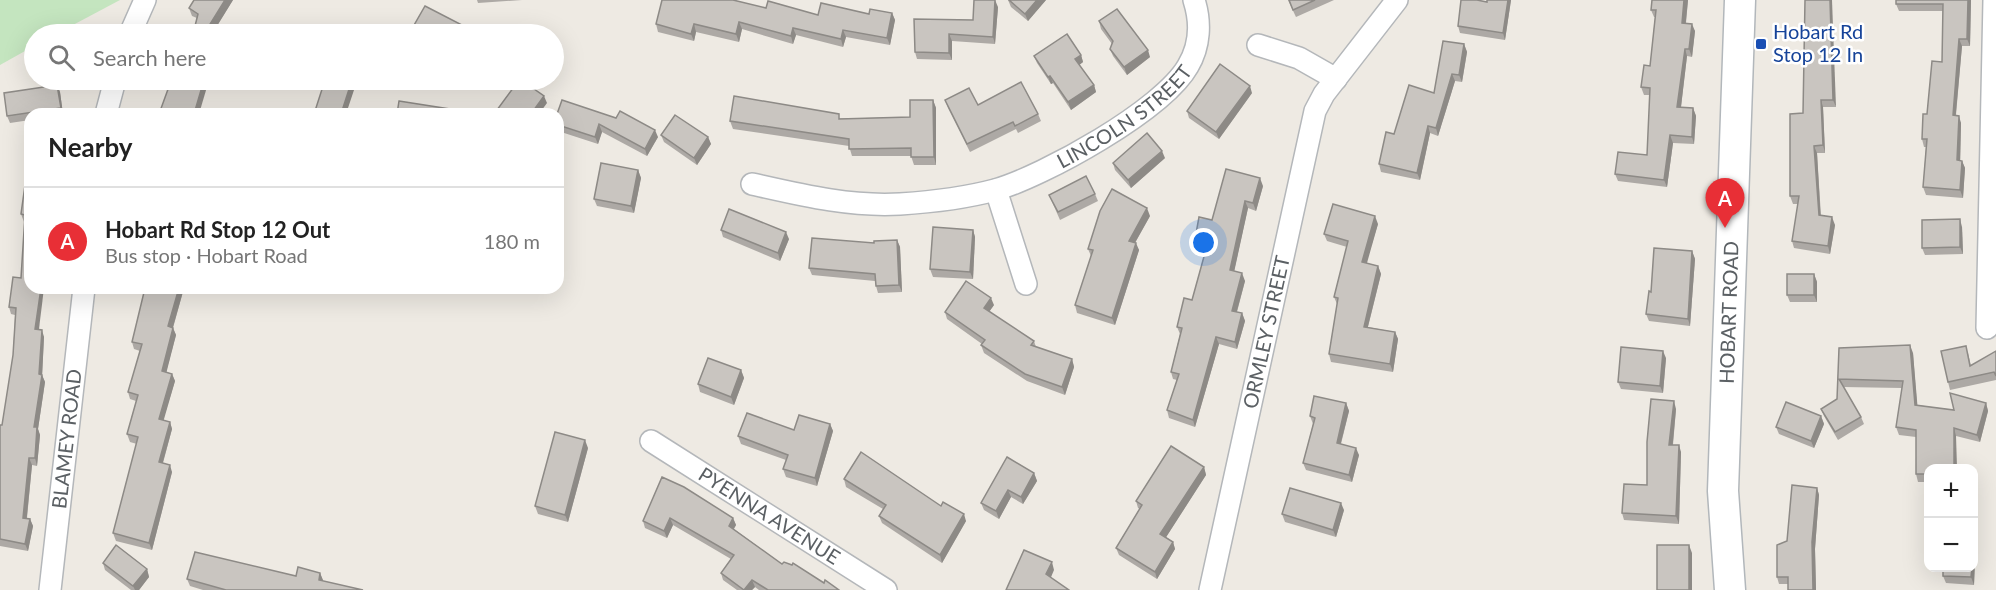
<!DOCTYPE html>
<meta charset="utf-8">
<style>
:root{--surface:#fff;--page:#f2f2f2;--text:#222;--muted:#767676;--line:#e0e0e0;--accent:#e82f36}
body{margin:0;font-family:Lato,sans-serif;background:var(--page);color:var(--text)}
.controls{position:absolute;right:18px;bottom:18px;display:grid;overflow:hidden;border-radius:12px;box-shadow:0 6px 24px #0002}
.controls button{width:54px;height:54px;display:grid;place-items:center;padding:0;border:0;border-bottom:2px solid var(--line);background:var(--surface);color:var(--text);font:30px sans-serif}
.you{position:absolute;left:1204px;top:243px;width:21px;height:21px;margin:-15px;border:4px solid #fff;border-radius:50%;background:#1a73e8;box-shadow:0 0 0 9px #1a73e833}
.badge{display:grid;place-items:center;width:39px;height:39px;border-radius:50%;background:var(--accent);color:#fff;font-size:20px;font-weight:700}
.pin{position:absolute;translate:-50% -50px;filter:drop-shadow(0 2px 3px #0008)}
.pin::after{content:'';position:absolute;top:32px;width:21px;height:18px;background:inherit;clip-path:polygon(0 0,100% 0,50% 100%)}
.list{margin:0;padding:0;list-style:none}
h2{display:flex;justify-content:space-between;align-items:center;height:78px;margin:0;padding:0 24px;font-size:26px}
h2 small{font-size:20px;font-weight:400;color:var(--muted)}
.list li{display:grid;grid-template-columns:39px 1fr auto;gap:18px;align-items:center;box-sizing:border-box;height:108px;padding:0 24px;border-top:2px solid var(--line)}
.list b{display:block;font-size:22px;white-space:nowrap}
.list p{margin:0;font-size:20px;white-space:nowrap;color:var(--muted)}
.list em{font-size:20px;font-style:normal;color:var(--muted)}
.icon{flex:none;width:33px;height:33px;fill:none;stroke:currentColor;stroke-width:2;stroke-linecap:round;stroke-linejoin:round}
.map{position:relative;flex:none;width:1996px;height:590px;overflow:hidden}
.search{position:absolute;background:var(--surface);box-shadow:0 6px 24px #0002;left:24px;top:24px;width:540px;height:66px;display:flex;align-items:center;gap:15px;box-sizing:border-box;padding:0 21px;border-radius:33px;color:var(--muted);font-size:22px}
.panel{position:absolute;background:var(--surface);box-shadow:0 6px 24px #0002;left:24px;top:108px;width:540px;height:186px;border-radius:18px}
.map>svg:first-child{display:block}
.green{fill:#c4e5bf}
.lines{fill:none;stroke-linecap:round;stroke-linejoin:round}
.minor-casing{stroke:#b4b7ba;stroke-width:24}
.secondary-casing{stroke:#b2b7bb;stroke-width:33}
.minor{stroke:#fff;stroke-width:21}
.secondary{stroke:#fff;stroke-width:30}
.wall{fill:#ada9a5}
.shaded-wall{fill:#8d8a86}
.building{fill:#c9c5c0;stroke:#8d8a86;stroke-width:1.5}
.transit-dot{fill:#1a4fb4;stroke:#fff;stroke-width:2}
.labels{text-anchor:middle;stroke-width:5;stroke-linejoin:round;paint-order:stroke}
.transit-label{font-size:20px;fill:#164399;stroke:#fff;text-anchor:start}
.street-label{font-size:20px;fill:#5b6064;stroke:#fff}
</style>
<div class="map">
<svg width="1996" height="590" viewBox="0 0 1996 590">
<rect width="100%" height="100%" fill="#eeeae3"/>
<polygon class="green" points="0,0 120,0 56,34 34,34 34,46 0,65"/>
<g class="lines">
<defs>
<g id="minor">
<polyline points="130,34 145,0"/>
<polyline points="1258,45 1299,58 1336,79"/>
<polyline points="106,114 115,80"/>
<path id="s1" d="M752,184C801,195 850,207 900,204C931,202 965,198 995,190C1044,176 1163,110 1188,66C1200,46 1201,22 1194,0"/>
<polyline points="996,190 1026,284"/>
<polyline points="1987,328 1994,0"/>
<path id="s2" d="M651,441L886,590"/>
<path id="s3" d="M50,590L84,288"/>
<path id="s4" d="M1210,590L1315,111L1324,94L1397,0"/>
</g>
<g id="secondary">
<path id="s5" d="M1730,590L1723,491L1740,0"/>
</g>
</defs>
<use href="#minor" class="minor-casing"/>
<use href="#secondary" class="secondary-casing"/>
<use href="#minor" class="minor"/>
<use href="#secondary" class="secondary"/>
</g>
<g class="wall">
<polygon points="233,0 212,34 193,34 197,18 192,16 189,8"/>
<polygon points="477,0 522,0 478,3"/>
<polygon points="1008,0 1046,0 1028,21 1011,7"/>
<polygon points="1288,0 1334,0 1296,17"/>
<polygon points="1511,0 1505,40 1460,33 1458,26 1487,2"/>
<polygon points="1652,0 1688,0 1686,23 1695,31 1692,57 1687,56 1681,107 1693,108 1696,116 1694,144 1673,143 1667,187 1618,181 1615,174 1647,155 1650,95 1644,95 1641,87 1650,66 1655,17 1654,17 1651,10"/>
<polygon points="1805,0 1836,107 1823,107 1825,153 1817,153 1821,216 1835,225 1830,254 1794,248 1792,241 1798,204 1793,204 1790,196 1803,113"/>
<polygon points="1971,0 1970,46 1962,46 1956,115 1961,123 1960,161 1962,161 1965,168 1963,198 1926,195 1923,187 1926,147 1924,147 1922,139 1927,114 1942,62 1943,11 1899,11 1896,4"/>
<polygon points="998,7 995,44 952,41 952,60 917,59 915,52"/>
<polygon points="766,8 818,15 869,14 892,13 895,20 890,45 846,37 843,47 796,35 793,44 742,29 739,42 696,32 694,41 658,32 656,24"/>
<polygon points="1099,21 1150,57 1127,75 1113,56 1110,49 1112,44 1101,29"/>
<polygon points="413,27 464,32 463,34 416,34"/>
<polygon points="1464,44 1467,52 1462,82 1455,81 1438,136 1430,133 1420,180 1381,172 1379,164 1434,93"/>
<polygon points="1081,55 1083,62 1079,65 1094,85 1096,92 1071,110 1053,83 1051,84 1037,63 1034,56"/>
<polygon points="57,85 60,92 63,114 30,114 30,120 10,123 7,116"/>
<polygon points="1252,93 1219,139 1189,118 1187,111"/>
<polygon points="933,100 936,108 936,165 914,165 911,156 852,156 849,146 733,129 730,121 910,117"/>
<polygon points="945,100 1038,114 1041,121 1018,133 1016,129 970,152 948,108"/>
<polygon points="558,114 658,137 647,156 602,132 598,144 558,131"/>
<polygon points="661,135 708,137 711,144 697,165 664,142"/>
<polygon points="30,149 39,329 44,337 42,375 45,382 38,429 40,435 37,466 32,465 27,518 30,519 33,526 28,551 0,546 0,425 2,425 13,355 15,315 11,314 9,307 21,278 25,222 24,222 21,214"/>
<polygon points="1165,158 1131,188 1115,170 1113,163"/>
<polygon points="638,170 641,178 634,213 597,206 594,199"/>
<polygon points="1263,186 1256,211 1248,208 1234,271 1245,281 1237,312 1242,313 1245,321 1237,349 1219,344 1195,427 1169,418 1167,410 1177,380 1173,379 1171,372 1180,334 1177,327 1192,300 1206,248 1197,246 1195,239"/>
<polygon points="1095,194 1098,201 1060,220 1049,195"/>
<polygon points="1150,216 1135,243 1139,250 1115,325 1077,313 1075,305 1091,256 1088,249"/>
<polygon points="1378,224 1366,263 1378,266 1381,274 1368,327 1395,332 1398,339 1393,372 1331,362 1329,354 1337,304 1334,297 1347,247 1327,241 1324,234"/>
<polygon points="1962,227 1963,254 1925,255 1922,248"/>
<polygon points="721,230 789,239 780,261 723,237"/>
<polygon points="973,230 975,237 973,279 933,277 930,269"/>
<polygon points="897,240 900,247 902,292 878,293 876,286 875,281 812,275 809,268 874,243"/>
<polygon points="1692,251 1695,259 1690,326 1649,321 1646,314 1651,292"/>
<polygon points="1814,274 1817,282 1817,302 1790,302 1787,295"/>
<polygon points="145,288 184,288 173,328 176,335 166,372 172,374 175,381 163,420 170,422 172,429 163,463 172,472 152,550 116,541 113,533 137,444 130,442 127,434 136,401 130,399 128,392 140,351 134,349 132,342"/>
<polygon points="994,305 989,312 1034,341 1036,347 1072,359 1074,367 1065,395 1027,381 984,353 981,345 982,344 947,319 945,312"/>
<polygon points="1839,348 1913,353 1917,405 1954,410 1986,403 1988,411 1980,442 1956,436 1929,468 1929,482 1918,482 1916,474 1916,437 1899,435 1896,427 1902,388 1843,387 1861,417 1864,424 1838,440 1824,416 1821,409 1837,399"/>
<polygon points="1996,351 1996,380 1950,390 1948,382 1968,353 1971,366"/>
<polygon points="1666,358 1663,393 1621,389 1618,382"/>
<polygon points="741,370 744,378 734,405 700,392 698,384"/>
<polygon points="1346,403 1349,411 1341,444 1359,455 1352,482 1306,470 1303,463 1313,424 1310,416"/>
<polygon points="1676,409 1673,445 1681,452 1679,524 1624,520 1622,513 1647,485"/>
<polygon points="1821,416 1824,424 1814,448 1779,434 1776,427"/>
<polygon points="830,424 833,431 817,486 786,477 783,469 786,460 741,444 738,436 794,430"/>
<polygon points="588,448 568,522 538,514 535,506"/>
<polygon points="1204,467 1206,475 1166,537 1173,542 1175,549 1157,579 1119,555 1116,548 1140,509 1138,508 1136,501"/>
<polygon points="1034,473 1037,481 1023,504 1011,497 999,519 984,510 981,503"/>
<polygon points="662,477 733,518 736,525 734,529 782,564 839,590 759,590 755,587 752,590 737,590 723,580 721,573 731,559 673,525 667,538 645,528 643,521"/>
<polygon points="844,479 941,506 966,521 942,563 882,523 879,516 883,509 846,487"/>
<polygon points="1817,488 1819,495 1815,549 1816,590 1788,590 1788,584 1779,584 1777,577 1787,541"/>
<polygon points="1344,510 1336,537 1285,522 1282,514"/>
<polygon points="1974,528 1976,535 1974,585 1946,583 1943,576"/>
<polygon points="103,563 147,569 149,577 139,590 131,590 105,570"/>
<polygon points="320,573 323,581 363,590 203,590 190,586 187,579 296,576"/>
</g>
<g class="shaded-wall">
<polygon points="225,0 233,0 212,34 204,34"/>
<polygon points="995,0 998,7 995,44 993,37"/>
<polygon points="1037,0 1046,0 1028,21 1025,14"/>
<polygon points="1508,0 1511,0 1505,40 1503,33"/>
<polygon points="1684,0 1688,0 1685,30 1682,23"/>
<polygon points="1830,0 1832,0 1836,107 1833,100"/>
<polygon points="1968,0 1971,0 1970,46 1967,39"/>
<polygon points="892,13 895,20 890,45 887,38"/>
<polygon points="739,22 742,29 739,42 736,34"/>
<polygon points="694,24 696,32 694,41 691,34"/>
<polygon points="1692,24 1695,31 1692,57 1689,49"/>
<polygon points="462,25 464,32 463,34 457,34"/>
<polygon points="793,28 796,35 793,44 791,36"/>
<polygon points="843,30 846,37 843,47 841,39"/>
<polygon points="949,34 952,41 952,60 949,53"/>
<polygon points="1959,39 1962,46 1955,123 1953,115"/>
<polygon points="1464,44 1467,52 1462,82 1459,75"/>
<polygon points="1685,49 1687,56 1680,115 1677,107"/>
<polygon points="1148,50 1150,57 1127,75 1124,67"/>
<polygon points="1081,55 1083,62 1078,66 1075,59"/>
<polygon points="1452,74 1455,81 1438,136 1436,128"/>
<polygon points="1050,76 1053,83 1051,84 1048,77"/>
<polygon points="204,80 209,80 199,114 194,114"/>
<polygon points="352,80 355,87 346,114 341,114"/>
<polygon points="57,85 60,92 63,114 61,108"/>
<polygon points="1094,85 1096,92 1071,110 1068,102"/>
<polygon points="1250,86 1252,93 1219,139 1216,132"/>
<polygon points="544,96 547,103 539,114 531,114"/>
<polygon points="933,100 936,108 936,165 934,157"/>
<polygon points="1821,100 1823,107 1825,153 1823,145"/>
<polygon points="1693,108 1696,116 1694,144 1692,137"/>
<polygon points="1959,116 1961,123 1960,168 1957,160"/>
<polygon points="599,124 602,132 598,144 595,137"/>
<polygon points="1428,126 1430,133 1420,180 1417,173"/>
<polygon points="655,130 658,137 647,156 645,149"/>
<polygon points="1670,135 1673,143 1667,187 1664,180"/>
<polygon points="708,137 711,144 697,165 694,158"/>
<polygon points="1814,146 1817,153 1821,223 1819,215"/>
<polygon points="1162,151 1165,158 1131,188 1128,180"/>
<polygon points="1962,161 1965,168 1963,198 1960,190"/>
<polygon points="638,170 641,178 634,213 631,206"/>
<polygon points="1260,178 1263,186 1256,211 1253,203"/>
<polygon points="1245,201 1248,208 1233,277 1230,270"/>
<polygon points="1147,208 1150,216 1132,248 1129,241"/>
<polygon points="1375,216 1378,224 1365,270 1362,262"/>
<polygon points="1832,217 1835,225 1830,254 1828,246"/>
<polygon points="1960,219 1962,227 1963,254 1960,247"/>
<polygon points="973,230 975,237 973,279 970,272"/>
<polygon points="786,232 789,239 780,261 778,253"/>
<polygon points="897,240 900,247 902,292 899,285"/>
<polygon points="1136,243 1139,250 1115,325 1112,318"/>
<polygon points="1692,251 1695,259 1690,326 1688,319"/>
<polygon points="1378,266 1381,274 1366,334 1364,327"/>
<polygon points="1242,273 1245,281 1235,318 1232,311"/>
<polygon points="1814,274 1817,282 1817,302 1814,295"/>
<polygon points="41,288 44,288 38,337 35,329"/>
<polygon points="179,288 184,288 171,334 168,326"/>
<polygon points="991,298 994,305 986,316 984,308"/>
<polygon points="1242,313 1245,321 1237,349 1235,342"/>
<polygon points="173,328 176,335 165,378 162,371"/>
<polygon points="42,330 44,337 42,378 42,375 45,382 38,429 40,435 37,466 35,458 34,427 39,374"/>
<polygon points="1395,332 1398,339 1393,372 1390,364"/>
<polygon points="1216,337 1219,344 1195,427 1193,420"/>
<polygon points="1910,345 1913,353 1918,412 1915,405"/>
<polygon points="1663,351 1666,358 1663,393 1660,386"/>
<polygon points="1072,359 1074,367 1065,395 1062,387"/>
<polygon points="741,370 744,378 734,405 731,397"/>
<polygon points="172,374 175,381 162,426 159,419"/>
<polygon points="1674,401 1676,409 1672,452 1669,445"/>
<polygon points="1346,403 1349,411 1339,450 1337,443"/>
<polygon points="1986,403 1988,411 1980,442 1977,435"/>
<polygon points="1821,416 1824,424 1814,448 1811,441"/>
<polygon points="170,422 172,429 161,469 159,462"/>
<polygon points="830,424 833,431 817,486 815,478"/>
<polygon points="1954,428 1956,436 1957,468 1954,468"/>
<polygon points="585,440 588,448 568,522 565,515"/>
<polygon points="1679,445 1681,452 1679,524 1676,516"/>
<polygon points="1356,448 1359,455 1352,482 1349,475"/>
<polygon points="29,458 32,465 26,525 23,518"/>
<polygon points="170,465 172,472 152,550 149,543"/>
<polygon points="1204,467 1206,475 1163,542 1160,534"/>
<polygon points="1034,473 1037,481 1023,504 1021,497"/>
<polygon points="1817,488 1819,495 1815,549 1816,590 1813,590 1812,542"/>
<polygon points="1008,490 1011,497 999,519 996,511"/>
<polygon points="1341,503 1344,510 1336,537 1333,530"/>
<polygon points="964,514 966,521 942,563 940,555"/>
<polygon points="670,518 673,525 667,538 664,531"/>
<polygon points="733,518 736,525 731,533 729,526"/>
<polygon points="30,519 33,526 28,551 25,544"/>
<polygon points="1974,528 1976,535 1974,585 1971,577 1972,567 1974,567"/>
<polygon points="1173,542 1175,549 1157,579 1155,572"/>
<polygon points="1689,545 1692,553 1692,590 1689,590"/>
<polygon points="1052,562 1054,570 1049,582 1046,574"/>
<polygon points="147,569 149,577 139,590 135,590 133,586"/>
<polygon points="320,573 323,580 321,588 319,580"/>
<polygon points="752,580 755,587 752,590 744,590"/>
</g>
<g class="building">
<polygon points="194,0 225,0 204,34 193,34 198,14 189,8"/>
<polygon points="662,0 733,0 766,8 768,1 818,15 821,3 869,14 870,9 892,13 887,38 843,30 841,39 793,28 791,36 739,22 736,34 694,24 691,34 656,24"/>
<polygon points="974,0 995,0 993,37 949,34 949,53 915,52 914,19 973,20"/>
<polygon points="1009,0 1037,0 1025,14"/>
<polygon points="1289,0 1315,0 1293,10"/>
<polygon points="1461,0 1477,0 1487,2 1487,0 1508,0 1503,33 1458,26"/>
<polygon points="1652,0 1684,0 1682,23 1692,24 1689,49 1685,49 1677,107 1693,108 1692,137 1670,135 1664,180 1615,174 1618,152 1647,155 1650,88 1641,87 1644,65 1650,66 1656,10 1651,10"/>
<polygon points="1805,0 1830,0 1833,100 1821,100 1823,145 1814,146 1819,215 1832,217 1828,246 1792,241 1799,196 1790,196 1790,114 1803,113"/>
<polygon points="1896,0 1968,0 1967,39 1959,39 1953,115 1959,116 1957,160 1962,161 1960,190 1923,187 1927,139 1922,139 1923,114 1927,114 1932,61 1942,62 1943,4 1896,4"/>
<polygon points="425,6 462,25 457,34 427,34 413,27"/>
<polygon points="1117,9 1148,50 1124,67 1110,49 1113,41 1099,21"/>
<polygon points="84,29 87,34 74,34"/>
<polygon points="1067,34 1081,55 1075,59 1094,85 1068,102 1050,76 1048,77 1034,56"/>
<polygon points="1443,41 1464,44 1459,75 1452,74 1436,128 1428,126 1417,173 1379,164 1386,132 1394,134 1409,85 1434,93"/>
<polygon points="1220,64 1250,86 1216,132 1187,111"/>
<polygon points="181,80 204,80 194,114 159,114 171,81 179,84"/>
<polygon points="325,80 352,80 341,114 314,114"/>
<polygon points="519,80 521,80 544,96 531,114 494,114"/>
<polygon points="1021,82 1038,114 1015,126 1013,122 967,144 945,100 969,88 978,105"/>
<polygon points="57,85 61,108 7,116 4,93"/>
<polygon points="734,96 839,114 839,119 910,117 910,100 933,100 934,157 911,157 911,148 849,149 849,139 730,121"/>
<polygon points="562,100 616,118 620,111 655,130 645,149 599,124 595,137 558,125 557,114"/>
<polygon points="399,101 456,110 456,114 397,114"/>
<polygon points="675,115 708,137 694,158 661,135"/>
<polygon points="1147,133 1162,151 1128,180 1113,163"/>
<polygon points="30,149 30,288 41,288 35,329 42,330 39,374 42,375 34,427 37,427 35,458 29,458 23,518 30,519 25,544 0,539 0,425 2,425 13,355 16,308 9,307 13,277 21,278 25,215 21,214"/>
<polygon points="601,163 638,170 631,206 594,199"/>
<polygon points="1226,169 1260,178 1253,203 1245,201 1230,270 1242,273 1232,311 1242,313 1235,342 1216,337 1193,420 1167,410 1179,374 1171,372 1182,328 1177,327 1184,298 1192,300 1208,242 1195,239 1199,217 1212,220"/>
<polygon points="1086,176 1095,194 1058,212 1049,195"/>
<polygon points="1112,189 1147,208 1129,241 1136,243 1112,318 1075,305 1093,250 1088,249 1100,211"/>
<polygon points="1333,204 1375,216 1362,262 1378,266 1364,327 1395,332 1390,364 1329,354 1338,298 1334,297 1348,241 1324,234"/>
<polygon points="729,209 786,232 778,253 721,230"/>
<polygon points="1960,219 1960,247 1922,248 1922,220"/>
<polygon points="933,227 973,230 970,272 930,269"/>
<polygon points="812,238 874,243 874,241 897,240 899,285 876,286 875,274 809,268"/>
<polygon points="1654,248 1692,251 1688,319 1646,314 1649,291 1651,292"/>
<rect x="1787" y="274" width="27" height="21"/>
<polygon points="966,281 991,298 984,308 1034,341 1031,345 1072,359 1062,387 1025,374 981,345 985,340 945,312"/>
<polygon points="145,288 179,288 168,326 173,328 162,371 172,374 159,419 170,422 159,462 170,465 149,543 113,533 138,437 127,434 138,395 128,392 142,344 132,342"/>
<polygon points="1910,345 1915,405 1954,410 1950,393 1986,403 1977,435 1954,428 1954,468 1929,468 1929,474 1916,474 1916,430 1896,427 1903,381 1839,379 1861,417 1835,432 1821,409 1837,399 1839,348"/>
<polygon points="1966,346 1970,366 1996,351 1996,376 1994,372 1948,382 1941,351"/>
<polygon points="1621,347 1663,351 1660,386 1618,382"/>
<polygon points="708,358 741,370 731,397 698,384"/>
<polygon points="1314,396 1346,403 1337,443 1356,448 1349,475 1303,463 1315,418 1310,416"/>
<polygon points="1651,399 1674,401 1669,445 1679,445 1676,516 1622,513 1624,484 1647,485 1647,442"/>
<polygon points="1786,402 1821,416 1811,441 1776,427"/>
<polygon points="747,413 794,430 799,415 830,424 815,478 783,469 788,455 738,436"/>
<polygon points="555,432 585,440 565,515 535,506"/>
<polygon points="1171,446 1204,467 1160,534 1173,542 1155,572 1116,548 1142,505 1136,501"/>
<polygon points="861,452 941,506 943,502 964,514 940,555 879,516 886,505 844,479"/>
<polygon points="1007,457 1034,473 1021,497 1008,490 996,511 981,503"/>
<polygon points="662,477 684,487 733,518 729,526 782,564 784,562 792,565 793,563 824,583 825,580 839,590 768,590 752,580 744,590 721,573 734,555 670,518 664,531 643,521"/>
<polygon points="1792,485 1817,488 1812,542 1813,590 1788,590 1788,577 1777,577 1777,545 1787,541"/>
<polygon points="1290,488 1341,503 1333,530 1282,514"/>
<polygon points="116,545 147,569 133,586 103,563"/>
<rect x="1657" y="545" width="32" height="45"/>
<polygon points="1024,550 1052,562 1046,574 1069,590 1006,590"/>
<polygon points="195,552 296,576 298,567 320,573 319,580 363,590 226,590 187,579"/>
<polygon points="1943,567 1972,567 1971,577 1943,576"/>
</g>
<rect class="transit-dot" x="1755" y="38" width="12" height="12" rx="3"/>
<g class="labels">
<g class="transit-label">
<text x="1773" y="39">Hobart Rd<tspan x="1773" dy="23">Stop 12 In</tspan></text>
</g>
<g class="street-label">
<text dy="7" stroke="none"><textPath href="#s1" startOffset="396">LINCOLN STREET</textPath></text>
<text dy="7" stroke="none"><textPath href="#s5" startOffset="278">HOBART ROAD</textPath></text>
<text dy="7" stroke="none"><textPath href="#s4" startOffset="264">ORMLEY STREET</textPath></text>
<text dy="7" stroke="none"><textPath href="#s3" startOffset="152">BLAMEY ROAD</textPath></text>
<text dy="7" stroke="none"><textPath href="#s2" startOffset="140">PYENNA AVENUE</textPath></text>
</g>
</g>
</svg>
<div class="controls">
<button>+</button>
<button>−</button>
</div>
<div class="you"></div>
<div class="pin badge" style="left:1725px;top:228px">A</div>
<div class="search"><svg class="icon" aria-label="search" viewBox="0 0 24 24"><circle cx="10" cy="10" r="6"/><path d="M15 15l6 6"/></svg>Search here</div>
<section class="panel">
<h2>Nearby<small></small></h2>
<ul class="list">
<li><span class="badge">A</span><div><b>Hobart Rd Stop 12 Out</b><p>Bus stop · Hobart Road</p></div><em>180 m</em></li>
</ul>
</section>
</div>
